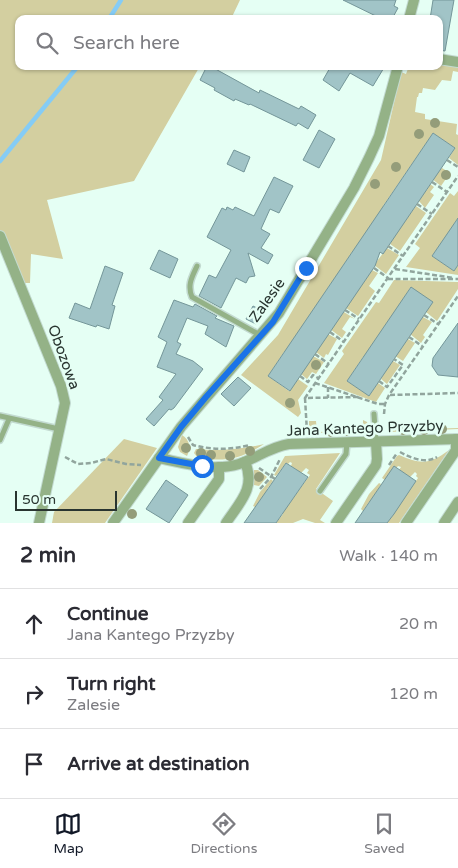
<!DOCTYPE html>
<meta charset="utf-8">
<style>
:root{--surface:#fff;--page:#f2f2f3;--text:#2b2b33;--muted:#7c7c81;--line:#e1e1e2;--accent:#111827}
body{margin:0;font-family:"Varela Round",sans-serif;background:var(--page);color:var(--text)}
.scale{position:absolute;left:15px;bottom:12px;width:102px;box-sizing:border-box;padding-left:5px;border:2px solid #293530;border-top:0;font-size:14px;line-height:18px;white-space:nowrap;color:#293530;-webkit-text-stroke:4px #e5fff4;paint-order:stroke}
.stop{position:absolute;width:15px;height:15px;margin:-11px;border:4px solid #1a73e8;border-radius:50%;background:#fff}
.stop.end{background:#1a73e8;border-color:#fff;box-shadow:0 1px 5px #0008}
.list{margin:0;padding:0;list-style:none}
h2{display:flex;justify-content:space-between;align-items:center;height:65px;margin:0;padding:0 20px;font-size:21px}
h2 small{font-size:16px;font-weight:400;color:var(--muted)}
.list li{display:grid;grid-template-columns:32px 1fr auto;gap:15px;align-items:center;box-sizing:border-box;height:70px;padding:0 20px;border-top:1px solid var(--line)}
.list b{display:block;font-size:19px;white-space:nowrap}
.list p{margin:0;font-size:16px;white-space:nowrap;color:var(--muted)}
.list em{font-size:16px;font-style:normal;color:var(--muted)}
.icon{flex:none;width:28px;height:28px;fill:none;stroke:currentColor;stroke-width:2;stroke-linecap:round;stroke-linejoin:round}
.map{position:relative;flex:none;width:458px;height:523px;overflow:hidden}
.search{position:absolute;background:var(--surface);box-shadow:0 1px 4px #0004;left:15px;right:15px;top:15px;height:55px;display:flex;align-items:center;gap:12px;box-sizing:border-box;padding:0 18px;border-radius:10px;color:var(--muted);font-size:19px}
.sheet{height:275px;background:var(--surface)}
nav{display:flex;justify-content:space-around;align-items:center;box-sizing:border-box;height:70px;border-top:1px solid var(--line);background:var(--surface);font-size:14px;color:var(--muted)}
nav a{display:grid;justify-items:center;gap:2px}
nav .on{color:var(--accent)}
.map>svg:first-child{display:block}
.green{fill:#d3cfa0}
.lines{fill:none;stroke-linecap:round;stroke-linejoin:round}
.stream{stroke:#85ccf5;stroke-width:4.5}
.building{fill:#a1c4c7;stroke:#749699}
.lane-casing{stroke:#c3dbd1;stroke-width:8}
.street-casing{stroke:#c3dbd1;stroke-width:12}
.path{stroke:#91a59d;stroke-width:2.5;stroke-dasharray:5 2.5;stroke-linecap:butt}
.lane{stroke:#94b287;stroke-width:5}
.street{stroke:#94b287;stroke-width:10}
.tree{fill:#949d7a}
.route{stroke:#1a73e8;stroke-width:6}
.labels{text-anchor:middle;stroke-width:5;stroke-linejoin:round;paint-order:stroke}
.street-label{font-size:15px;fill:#293530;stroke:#e5fff4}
</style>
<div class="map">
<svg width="458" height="523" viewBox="0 0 458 523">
<rect width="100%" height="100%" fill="#e5fff4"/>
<g class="green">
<polygon points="0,0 240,0 231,19 19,19 19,66 200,66 134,181 47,200 63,259 31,254 30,283 25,283 0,234"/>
<polygon points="439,64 458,67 458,72 453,71 451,81 442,80 435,90 423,88 422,93 419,93 418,97 417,97 415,112 425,114 425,119 457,124 456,134 458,135 458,165 449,158 455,148 433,133 383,206 405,221 416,206 426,213 400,251 390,244 394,237 353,251 342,267 364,282 372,270 378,273 369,286 375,291 358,316 346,308 331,283 285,353 284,352 268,376 289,391 298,379 308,386 298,400 301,413 298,417 241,375 278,335 381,160 401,72 406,74 409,66 439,66"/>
<polygon points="442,168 450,173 441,186 432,179"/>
<polygon points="430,184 434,187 430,192 434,195 425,208 419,201 425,189 427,190"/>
<polygon points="458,191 458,218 454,224 455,225 432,256 454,271 458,265 458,275 406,267 420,248 415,244 450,193 454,196"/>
<polygon points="387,248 399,255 386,274 374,265"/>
<polygon points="394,280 458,282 458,289 437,321 426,312 410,288 390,320 389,320 364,358 363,357 347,381 369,396 378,383 385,388 376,402 324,383 344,354 342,351 376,302 379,303"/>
<polygon points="344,312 355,319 350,317 342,329 346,332 342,338 330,329"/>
<polygon points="423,317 432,322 423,335 425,337 421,343 410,334"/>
<polygon points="328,334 337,339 328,355 326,354 324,358 316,352"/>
<polygon points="408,339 415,343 403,361 395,356"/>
<polygon points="313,356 324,362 316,374 312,372 307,379 301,374"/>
<polygon points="393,361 400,365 387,384 381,379 388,366 389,366"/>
<polygon points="363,420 367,422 369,427 366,432 309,433 309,421 316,421 317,432 363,430"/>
<polygon points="458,428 458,429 389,432 388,430"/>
<path d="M182,435C190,440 191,448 187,456L180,452L178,447Z"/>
<polygon points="124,439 157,448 105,523 52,523 54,512"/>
<path d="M264,444C241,459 225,462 198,458L194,453L196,449C220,451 240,450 264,444Z"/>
<path d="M449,450L399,523H387L418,478L416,476L417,474L415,472L410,477L399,470L401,467L398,466L385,480L382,478L397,456L399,455C422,465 430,464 449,450Z"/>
<polygon points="340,453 316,489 333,501 320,520 325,523 315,523 303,519 293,523 276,523 283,514 277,510 289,504 310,475 307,473 309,470 306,468 301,473 291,466 292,463 290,462 288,464 286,463 276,476 274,475 285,456"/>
<polygon points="254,470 258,470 267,477 259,486 254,485"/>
<polygon points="271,479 273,481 267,489 272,493 266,502 261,499 255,507 253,506 260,492"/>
<polygon points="379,483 381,484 376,493 375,505 369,502 363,511 361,509 369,494"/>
</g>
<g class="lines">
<g class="stream">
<polyline points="109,19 121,0"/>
<polyline points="0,161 78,66"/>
</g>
</g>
<g class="building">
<polygon points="343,0 396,0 394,6 398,8 392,19 382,19"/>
<polygon points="433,0 454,0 445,51 439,50 439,19 430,19"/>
<polygon points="207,66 210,66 259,93 260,90 299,109 301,106 316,115 308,129 298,123 296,126 250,104 249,105 235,99 234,101 214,90 215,88 200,80"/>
<polygon points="331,66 385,66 373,86 350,73 339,91 323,80"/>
<polygon points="319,130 335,139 319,168 303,160"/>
<polygon points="433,133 455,148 383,254 380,252 375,266 290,391 268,376"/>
<polygon points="234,150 250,157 244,172 227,164"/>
<polygon points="274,177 293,186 279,213 270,209 261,229 270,234 261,248 273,255 268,264 248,253 255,276 249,277 246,283 236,278 221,308 199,296 209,275 216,278 231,250 207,237 222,208 226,210 227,207 233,210 235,207 254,216"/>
<polygon points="458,218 458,265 454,271 432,256"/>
<polygon points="159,250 178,259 170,278 150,269"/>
<polygon points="105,266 123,273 112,305 115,306 109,329 97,325 96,327 69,318 75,303 90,309"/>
<polygon points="411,287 433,302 369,396 347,381"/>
<polygon points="174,300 193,307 195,304 217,316 215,318 234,326 226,347 205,334 208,326 187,318 177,342 181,344 176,354 193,361 203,369 174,408 171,410 169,409 154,426 146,419 163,400 159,397 176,374 157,367 167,342 158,337"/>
<polygon points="253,306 263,311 256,324 246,319"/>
<polygon points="458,323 458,377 438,375 432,366 433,358"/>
<polygon points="238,377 251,388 234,406 221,394"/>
<polygon points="286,463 308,477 276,523 244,523"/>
<polygon points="394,466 416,481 394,514 387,523 355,523"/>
<polygon points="166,480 188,495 169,523 146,509"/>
</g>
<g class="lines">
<defs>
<g id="lane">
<path d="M197,266C192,277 187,285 192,297L260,335"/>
<polyline points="374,414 376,442"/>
<polyline points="0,416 59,429"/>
<polyline points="0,440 9,419"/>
<polyline points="320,491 346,454 347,442"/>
</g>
<g id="street">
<polyline points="409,19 414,0"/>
<polyline points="439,59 458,62"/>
<polyline points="0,236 61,386 65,403 39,523"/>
<path d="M159,458C184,463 214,472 239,464C257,458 270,447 289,444L458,439"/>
<polyline points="113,523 181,427 279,313 354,188 369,158 379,136 398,66"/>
<polyline points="188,523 219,479 219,467"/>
<path d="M226,523C240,502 256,488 245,462"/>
<polyline points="336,523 376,465 377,459 376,442"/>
<polyline points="406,523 456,450 456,439"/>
<polyline points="444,523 458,502"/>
</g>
</defs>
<use href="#lane" class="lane-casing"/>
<use href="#street" class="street-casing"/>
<g class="path">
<polyline points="447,160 458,167"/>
<polyline points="432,182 447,192"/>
<polyline points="417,204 432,214"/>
<polyline points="388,246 403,256"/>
<polyline points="374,268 388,278"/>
<polyline points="395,269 454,278"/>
<polyline points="388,279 458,279"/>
<polyline points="345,310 359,319"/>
<polyline points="424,315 438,324"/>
<polyline points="330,332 344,342"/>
<polyline points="409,337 422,346"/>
<polyline points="315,354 329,364"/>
<polyline points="300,376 308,382 313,375 318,378"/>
<polyline points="379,381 387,387 403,365 394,359"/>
<polyline points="315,383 378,404 385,404"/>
<polyline points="328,387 328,398"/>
<polyline points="390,395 458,393"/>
<polyline points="358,397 305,398 458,176"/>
<polyline points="305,398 307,432"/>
<polyline points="384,414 385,404 389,395 458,296"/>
<path d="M188,437L193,445C212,450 231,450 250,445"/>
<path d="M400,452C411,458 425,464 437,457"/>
<polyline points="65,457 78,464 91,463 106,459 126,464 141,465"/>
<polyline points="389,465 397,453"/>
<polyline points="259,468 275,479"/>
<polyline points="260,489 271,477 280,459"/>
</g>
<use href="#lane" class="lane"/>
<use href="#street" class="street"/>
</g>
<g class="tree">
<circle cx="435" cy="123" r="5"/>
<circle cx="419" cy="134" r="5"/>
<circle cx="396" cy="167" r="5"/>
<circle cx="446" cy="175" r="5"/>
<circle cx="375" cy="184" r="5"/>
<circle cx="316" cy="365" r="5"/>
<circle cx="290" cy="403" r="5"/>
<circle cx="442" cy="429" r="5"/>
<circle cx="403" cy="430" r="5"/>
<circle cx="424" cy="430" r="5"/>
<circle cx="347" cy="431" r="5"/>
<circle cx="331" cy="432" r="5"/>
<circle cx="186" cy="448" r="5"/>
<circle cx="250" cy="451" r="5"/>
<circle cx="201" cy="453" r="5"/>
<circle cx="211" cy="455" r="5"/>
<circle cx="230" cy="456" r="5"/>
<circle cx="259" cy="477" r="5"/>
<circle cx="132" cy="514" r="5"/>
</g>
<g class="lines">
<polyline class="route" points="202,466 159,458 181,427 206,397 273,322 306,268"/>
</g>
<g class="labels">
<g class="street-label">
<text transform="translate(267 300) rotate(-55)" y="5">Zalesie</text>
<text transform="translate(64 357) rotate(70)" y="5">Obozowa</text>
<text transform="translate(365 428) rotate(-2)" y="5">Jana Kantego Przyzby</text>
</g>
</g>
</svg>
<div class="scale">50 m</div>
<div class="stop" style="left:202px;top:466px"></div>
<div class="stop end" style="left:306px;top:268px"></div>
<div class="search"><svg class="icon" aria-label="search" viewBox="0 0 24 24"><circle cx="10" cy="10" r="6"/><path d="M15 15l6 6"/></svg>Search here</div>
</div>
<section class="sheet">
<h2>2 min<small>Walk · 140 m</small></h2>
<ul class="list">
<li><svg class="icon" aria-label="ahead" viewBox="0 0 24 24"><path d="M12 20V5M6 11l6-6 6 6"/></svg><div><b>Continue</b><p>Jana Kantego Przyzby</p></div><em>20 m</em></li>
<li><svg class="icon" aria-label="right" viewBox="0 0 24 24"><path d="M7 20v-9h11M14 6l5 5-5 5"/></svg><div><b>Turn right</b><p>Zalesie</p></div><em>120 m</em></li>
<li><svg class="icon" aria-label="arrive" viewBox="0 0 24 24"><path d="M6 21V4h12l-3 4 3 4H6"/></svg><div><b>Arrive at destination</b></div></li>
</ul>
</section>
<nav>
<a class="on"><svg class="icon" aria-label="map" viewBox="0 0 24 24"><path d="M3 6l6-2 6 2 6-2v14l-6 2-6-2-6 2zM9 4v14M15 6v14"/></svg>Map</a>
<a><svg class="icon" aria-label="directions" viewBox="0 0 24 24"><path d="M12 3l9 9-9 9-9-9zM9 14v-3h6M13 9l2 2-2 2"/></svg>Directions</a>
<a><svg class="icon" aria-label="saved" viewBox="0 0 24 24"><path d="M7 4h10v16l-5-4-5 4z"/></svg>Saved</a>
</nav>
